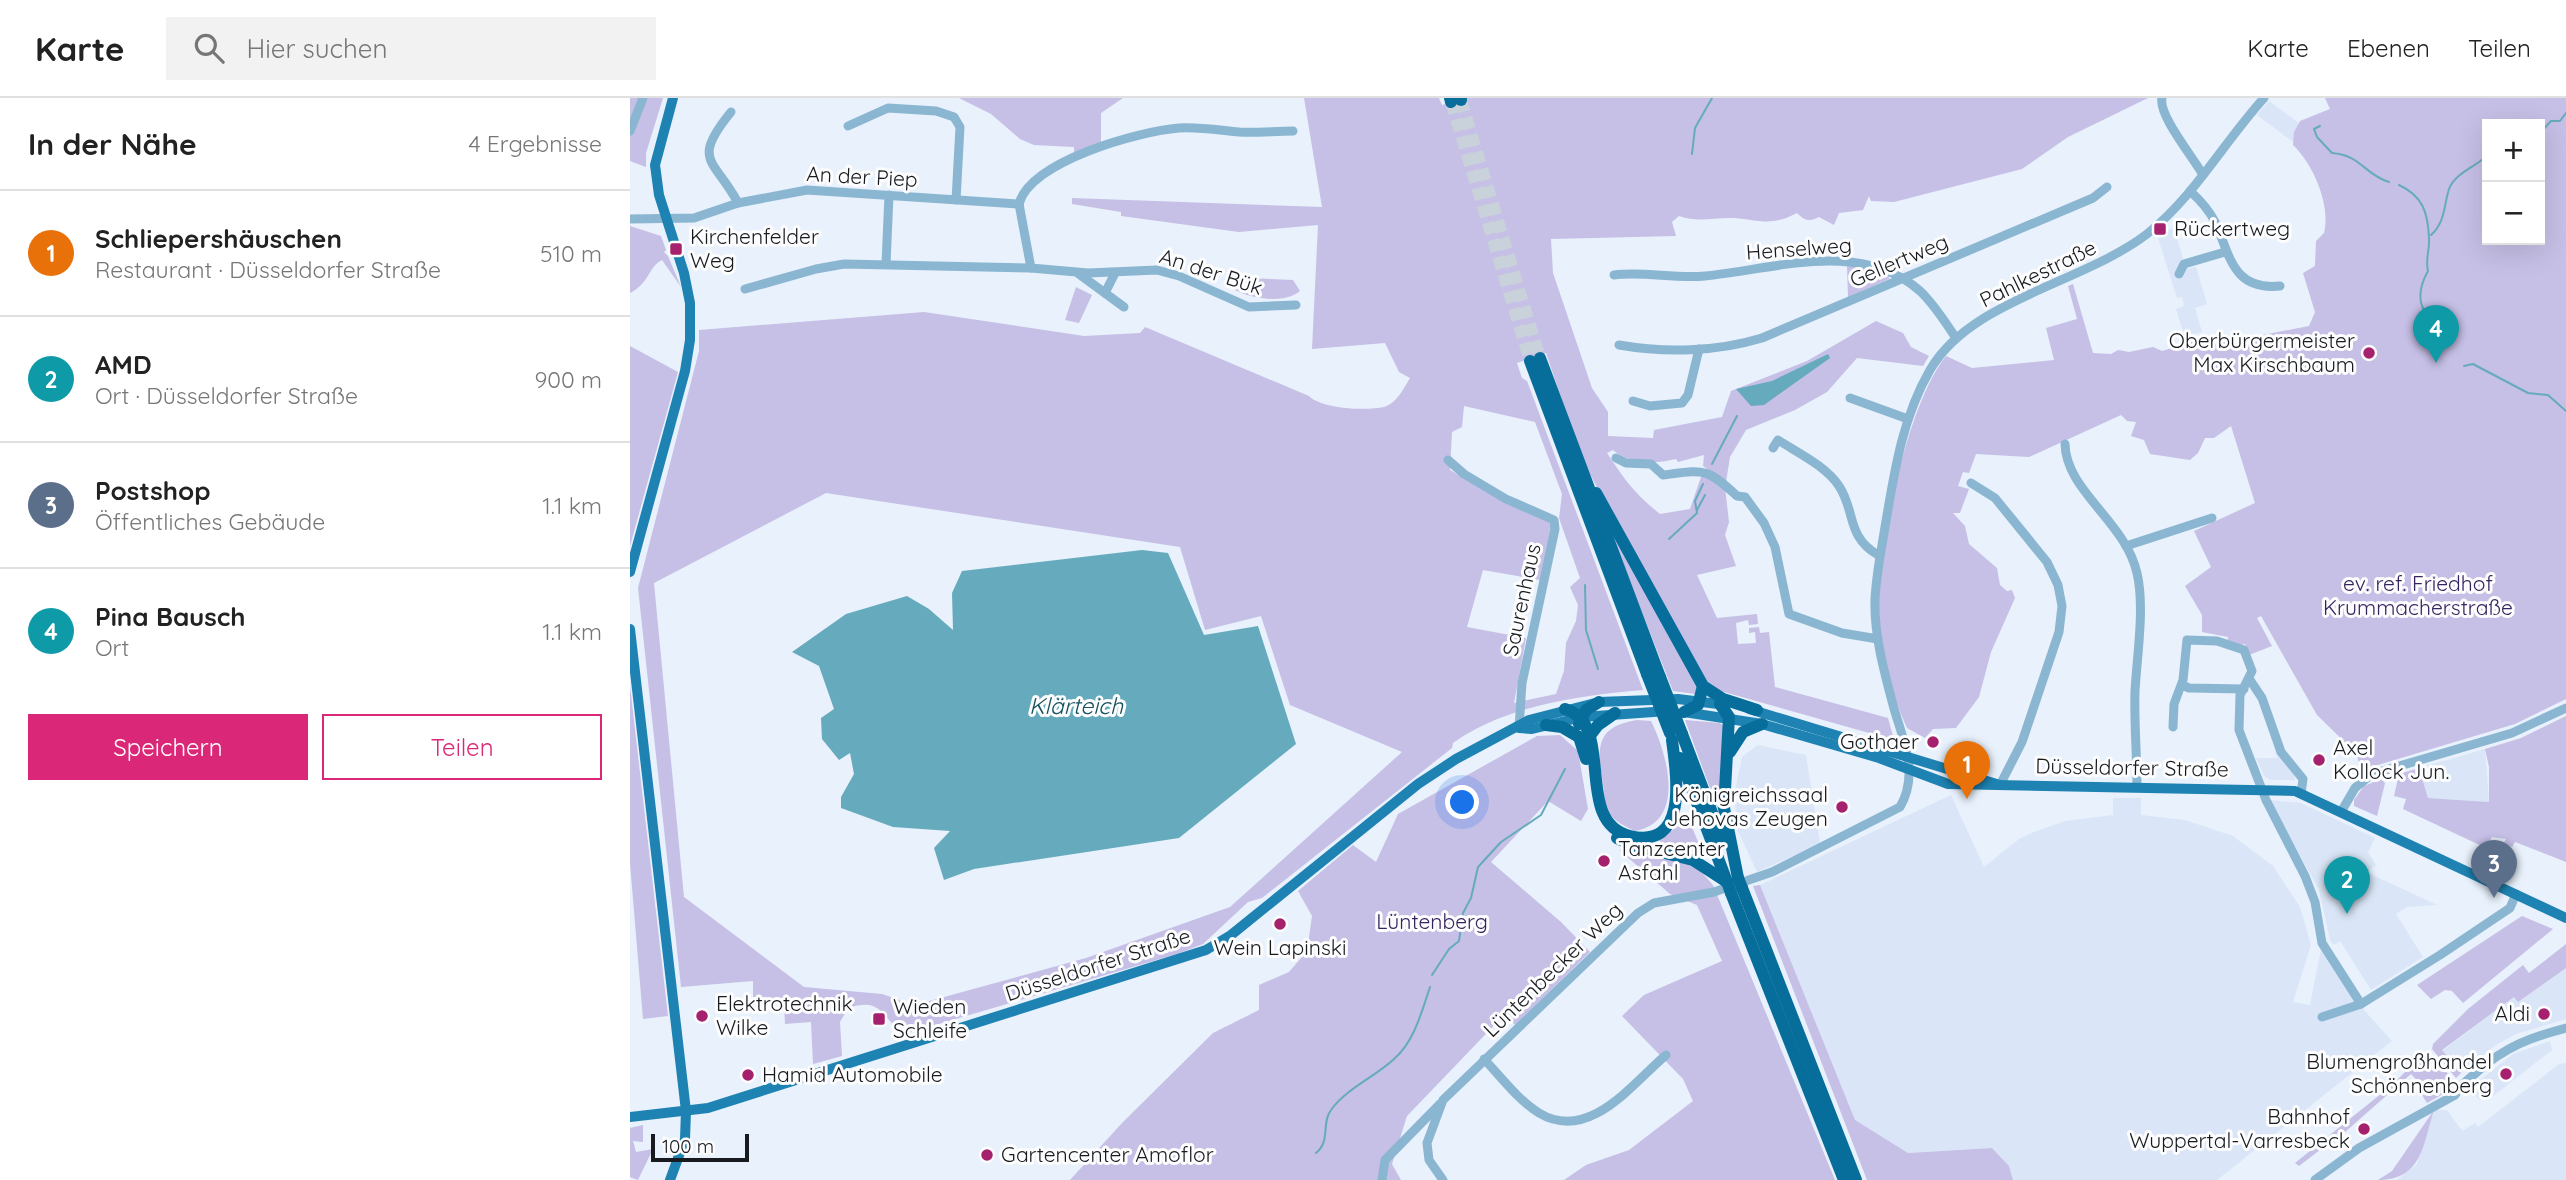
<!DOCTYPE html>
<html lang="de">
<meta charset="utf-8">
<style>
:root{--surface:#fff;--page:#f2f2f2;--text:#222;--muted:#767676;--line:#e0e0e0;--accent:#db2777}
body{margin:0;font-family:Quicksand,sans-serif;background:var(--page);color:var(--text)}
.controls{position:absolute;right:21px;top:21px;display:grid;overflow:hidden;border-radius:0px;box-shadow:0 7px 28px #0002}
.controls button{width:63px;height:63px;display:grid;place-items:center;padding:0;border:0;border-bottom:2px solid var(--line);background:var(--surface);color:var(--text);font:35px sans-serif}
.scale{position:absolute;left:21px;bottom:18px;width:98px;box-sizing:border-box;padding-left:7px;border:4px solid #171b20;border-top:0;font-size:19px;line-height:24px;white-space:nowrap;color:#171b20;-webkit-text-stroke:5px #fdfdfd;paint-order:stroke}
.you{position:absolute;left:833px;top:705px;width:24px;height:24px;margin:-18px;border:5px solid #fff;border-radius:50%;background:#1a73e8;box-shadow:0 0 0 10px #1a73e833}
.badge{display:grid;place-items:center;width:46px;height:46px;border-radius:50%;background:var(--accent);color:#fff;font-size:23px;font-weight:700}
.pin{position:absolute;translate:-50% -58px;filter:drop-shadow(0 2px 4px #0008)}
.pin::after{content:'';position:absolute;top:37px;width:24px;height:21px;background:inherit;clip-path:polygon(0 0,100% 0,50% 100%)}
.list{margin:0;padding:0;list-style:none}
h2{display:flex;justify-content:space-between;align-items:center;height:91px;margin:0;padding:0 28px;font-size:30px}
h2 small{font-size:23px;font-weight:400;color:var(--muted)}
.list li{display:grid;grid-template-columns:46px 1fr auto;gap:21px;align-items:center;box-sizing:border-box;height:126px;padding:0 28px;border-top:2px solid var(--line)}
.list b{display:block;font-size:26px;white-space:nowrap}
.list p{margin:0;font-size:23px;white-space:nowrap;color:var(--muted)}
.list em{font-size:23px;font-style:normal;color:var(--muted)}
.actions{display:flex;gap:14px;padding:21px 28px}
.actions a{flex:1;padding:16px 0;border:2px solid var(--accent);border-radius:0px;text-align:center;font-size:24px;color:var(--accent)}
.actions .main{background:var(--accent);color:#fff}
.icon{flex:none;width:38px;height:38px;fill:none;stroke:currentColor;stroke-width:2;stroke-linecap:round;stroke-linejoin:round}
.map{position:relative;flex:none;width:1936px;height:1082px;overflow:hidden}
header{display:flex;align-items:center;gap:42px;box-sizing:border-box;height:98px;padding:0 35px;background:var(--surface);border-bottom:2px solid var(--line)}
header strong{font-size:33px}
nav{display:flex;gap:38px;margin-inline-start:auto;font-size:24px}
.search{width:490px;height:63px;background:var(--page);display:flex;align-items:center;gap:18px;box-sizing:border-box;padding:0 24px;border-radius:0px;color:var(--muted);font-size:26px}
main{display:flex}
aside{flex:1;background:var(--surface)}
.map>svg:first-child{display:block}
.built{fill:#dae6f7}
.green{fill:#c6bfe6;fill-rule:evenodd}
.water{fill:#66abbd}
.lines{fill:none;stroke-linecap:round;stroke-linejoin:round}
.stream{stroke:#66abbd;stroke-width:2}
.highway-tunnel{stroke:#c9d1db;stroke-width:12;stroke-dasharray:12 6;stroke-linecap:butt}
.minor{stroke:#8bb6d1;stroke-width:9}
.major{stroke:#1e83b3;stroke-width:10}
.highway{stroke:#076e9b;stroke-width:12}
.highway-bridge{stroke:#076e9b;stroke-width:12}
.poi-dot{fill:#a5216d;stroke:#fdfdfd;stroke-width:2.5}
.labels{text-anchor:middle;stroke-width:6;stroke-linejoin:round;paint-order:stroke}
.street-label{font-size:21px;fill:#171b20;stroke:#fdfdfd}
.poi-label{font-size:21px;fill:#171b20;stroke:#fdfdfd;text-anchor:start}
.park-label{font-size:21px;fill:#362461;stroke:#fdfdfd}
.water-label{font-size:23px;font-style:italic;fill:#16515f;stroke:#fdfdfd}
</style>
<header>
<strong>Karte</strong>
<div class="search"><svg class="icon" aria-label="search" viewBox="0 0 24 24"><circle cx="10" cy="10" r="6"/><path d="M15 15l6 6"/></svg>Hier suchen</div>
<nav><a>Karte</a><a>Ebenen</a><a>Teilen</a></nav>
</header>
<main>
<aside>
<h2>In der Nähe<small>4 Ergebnisse</small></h2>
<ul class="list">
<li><span class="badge" style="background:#e8710a">1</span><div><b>Schliepershäuschen</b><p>Restaurant · Düsseldorfer Straße</p></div><em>510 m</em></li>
<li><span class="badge" style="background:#0f9aa8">2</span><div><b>AMD</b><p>Ort · Düsseldorfer Straße</p></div><em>900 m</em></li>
<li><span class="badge" style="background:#5c6f8a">3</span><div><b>Postshop</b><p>Öffentliches Gebäude</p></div><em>1.1 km</em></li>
<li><span class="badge" style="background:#0f9aa8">4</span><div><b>Pina Bausch</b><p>Ort</p></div><em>1.1 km</em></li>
</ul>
<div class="actions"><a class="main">Speichern</a><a>Teilen</a></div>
</aside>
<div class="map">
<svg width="1936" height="1082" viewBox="0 0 1936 1082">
<rect width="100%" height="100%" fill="#e8f1fc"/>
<g class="built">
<polygon points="1639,3 1669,25 1663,44 1627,17"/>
<polygon points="1533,129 1534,133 1544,130 1556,171 1566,169 1577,206 1565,210 1572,234 1555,239 1546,211 1554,208 1552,199 1547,200 1528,140 1533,138"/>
<polygon points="1128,647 1176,657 1190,746 1127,774 1108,733 1104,698 1112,659"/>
<polygon points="1643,651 1664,676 1665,682 1641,682 1634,678 1626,660 1648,660"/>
<polygon points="1855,651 1859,704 1798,700 1789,670"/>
<polygon points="1321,697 1354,769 1389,741 1404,734 1435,723 1483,717 1483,700 1511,700 1511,717 1555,722 1603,738 1643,768 1670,809 1681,847 1663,904 1680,907 1691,851 1725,902 1762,943 1587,1082 1383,1082 1379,1068 1362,1050 1278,1055 1225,1022 1130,787"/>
<polygon points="1640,702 1671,705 1745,740 1738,754 1746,767 1736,774 1807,807 1777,809 1766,816 1793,859 1741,892 1710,843 1703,847 1700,842 1689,792"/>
<polygon points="1936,870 1936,921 1886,936 1864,948 1831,975 1812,953 1884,899 1888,904"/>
<polygon points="1920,943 1922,952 1858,1002 1849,1001 1842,993 1850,982 1883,956"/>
<polygon points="1936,965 1936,1082 1767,1082 1787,1066 1804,1012 1817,1012 1832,1033 1845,1025 1848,1029 1929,966"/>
</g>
<g class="green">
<polygon points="0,0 33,0 16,55 16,69 0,63"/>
<polygon points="329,0 493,0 471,15 471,44 444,55 444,49 404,47 390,41 361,16"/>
<path d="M674,0H809L812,7L835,0H1518L1438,39L1392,71L1264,104L1241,103L1239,98L1233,112L1209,115L1204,127L1189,119C1179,124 1175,123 1167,115C1140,129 1130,122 1104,120C1084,119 1069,125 1049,118L1042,124L1046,138L921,141L923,175L962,290L978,314V338L1023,340L1024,332L1092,319L1101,293L1177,263L1246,223L1273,235L1281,249L1299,258L1293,268L1227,260L1197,294L1165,312L1116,332L1100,359L1096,384L1073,368L1074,357L1048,364L1046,361C1025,366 1001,367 983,352L977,355C995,382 1003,394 1030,416L1060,411L1072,376L1095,389L1099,424L1095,437L1106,468L1067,477L1087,520L1127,516L1128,526L1119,527L1118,522L1106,525L1108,546L1126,545L1125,534L1119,535V530L1129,529L1130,535L1139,534L1145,589L1258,620L1264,642L1080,590L1008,467L952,361L916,255L887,265L892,280L897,283L1013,592C951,597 874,608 823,645L822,650L632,800L618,804L573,846L547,856L278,935C250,926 257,897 218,910L210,924L212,958L183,966L181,924L155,926L154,905L123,907V883L51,889L8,490L69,253V232L294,214L454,238L510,235L515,229L679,298C691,311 737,313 754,309C767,305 774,290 780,280L769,274L755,245L682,251L688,127L609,134L491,118V114L442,106V100L692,109ZM834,308L905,324L932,396L929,420L950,480L940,489L948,507L946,523L936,545L934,573L926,596L884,605L896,540L837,529L853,472L910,482L922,430L918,422L872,403L820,372L822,334L832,329ZM196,395L550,449L575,532L631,518L660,607L772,654L600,809L456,860L285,907L252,896L174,889L54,799L24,485Z"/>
<path d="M1695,0H1936V601L1885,626L1731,672L1726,655L1687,617L1631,518L1627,520L1642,548L1619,557L1615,546L1607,548L1597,544L1598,539L1572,534V517L1555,488L1581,469L1564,433L1625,405L1601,328L1584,340H1575L1568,355L1560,362L1520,356L1514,342L1501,338L1506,324L1497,323L1491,317L1399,359L1346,356L1339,375L1333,374L1328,388L1339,391L1330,415H1323L1335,428L1339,446L1367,470L1370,487L1377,493L1382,492L1385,500L1361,554L1349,599L1326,630L1303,631L1295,640L1277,630C1261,596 1251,553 1249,515C1246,454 1277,306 1316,258L1342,270L1424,262L1416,230L1447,221L1438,188L1443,186L1463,255L1481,256L1488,252L1499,254L1523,249L1532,253L1562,244L1585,246L1679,228L1685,214L1673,175L1685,168L1686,143L1694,135C1701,108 1684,67 1663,47L1664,34L1670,23L1700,11ZM1857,26H1910V142H1857Z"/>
<path d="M0,128L31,138L36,152L34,154L38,158L51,189L32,162C18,169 20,185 0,195Z"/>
<polygon points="1217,168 1232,168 1259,179 1259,181 1218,199"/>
<path d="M617,180L663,182L670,193C655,206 622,201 605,192L610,181Z"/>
<polygon points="446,189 462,197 449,225 435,222"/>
<polygon points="0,248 48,274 0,448"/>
<polygon points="970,408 1068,586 1065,596 1043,593"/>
<polygon points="0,588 38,918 13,921 0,765"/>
<polygon points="1936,618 1936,764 1885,744 1882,749 1874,744 1876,741 1862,739 1856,750 1773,711 1776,701 1764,698 1769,676 1789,670 1798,700 1859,704 1859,669 1855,651 1891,640"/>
<path d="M1007,622L1021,623C1037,655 1057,724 1005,733C996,729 985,724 978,714C974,708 975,695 973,687C968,652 963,629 1007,622Z"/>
<polygon points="1055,622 1090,625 1095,629 1091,720"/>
<polygon points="930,637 948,653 958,711 951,723 918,703 861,764 931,824 960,854 885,927 875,916 777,1018 762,1066 771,1082 440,1082 493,1024 583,935 629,912 629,887 659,874 677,853 682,818 668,793 723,747 746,764 768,716 907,638"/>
<polygon points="1751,681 1755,685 1747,718 1724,708 1724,702 1734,688"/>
<polygon points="1056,715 1074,758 1029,743 1044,731"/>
<polygon points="989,752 1012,753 1065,767 1083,787 1205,1082 934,1082 956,1067 999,1052 1063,1003 1053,981 992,918 1014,897 1092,863 1067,807 1040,796"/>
<polygon points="1130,787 1225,1022 1278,1055 1362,1050 1379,1068 1383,1082 1237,1082 1123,788"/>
<polygon points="1892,818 1923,831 1833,905 1822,893 1815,892 1801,901 1787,887"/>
<polygon points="1936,846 1936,870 1888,904 1884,899 1812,952 1831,975 1826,980 1802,951 1803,946 1838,911 1893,867 1899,875"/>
<polygon points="1796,953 1823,981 1813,996 1797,1005 1792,997 1795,991 1781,976 1698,1049 1695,1048 1669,1068 1665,1065 1762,987"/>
<path d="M1804,1012C1793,1047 1792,1082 1748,1082L1762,1073Z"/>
<polygon points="13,1027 13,1044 3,1043 6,1054 23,1051 8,1082 0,1079 0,1030"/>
</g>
<g class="water">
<polygon points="1198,256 1200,260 1134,307 1121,308 1106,291 1142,283"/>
<polygon points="512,452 538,455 574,537 628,528 666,646 549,740 344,771 314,782 304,750 320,733 263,729 211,710 211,699 224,676 220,655 209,662 192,641 191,620 204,611 189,568 162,554 216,516 277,498 299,511 323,532 322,495 332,473"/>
</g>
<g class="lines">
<g class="stream">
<path d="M1690,28L1684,31L1687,39L1702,55C1731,57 1735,77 1759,84"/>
<polyline points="1910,35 1921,23 1930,23 1936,15"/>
<polyline points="1062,56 1065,30 1082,0"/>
<polyline points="1855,59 1857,58"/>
<path d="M1769,87C1793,98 1798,115 1799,140C1800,152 1795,161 1798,173C1781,203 1795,216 1812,240"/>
<path d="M1801,137C1815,125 1814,107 1819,91C1825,76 1842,70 1853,61"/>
<polyline points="1834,268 1843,266 1898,295 1918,297 1936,313"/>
<polyline points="1082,366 1107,318"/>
<polyline points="1067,412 1075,397"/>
<polyline points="1039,441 1067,415 1065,403 1073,386"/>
<polyline points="955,487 956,532 968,571"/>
<polyline points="802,877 819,851 829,843 833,815 841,800 848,769 871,744 911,717 935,671"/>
<path d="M686,1055C701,1043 691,1025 701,1012C717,990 745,979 764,961C784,944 792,913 800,889"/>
</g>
<g class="highway-tunnel">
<polyline points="831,2 910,260"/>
<polyline points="821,4 900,263"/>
</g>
<g class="minor">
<path d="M1532,0C1528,17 1563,59 1573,77"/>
<path d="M101,14C60,64 85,61 108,105"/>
<polyline points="218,28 258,10 306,13 324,19 330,29 326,102"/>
<polyline points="0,33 13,0"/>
<path d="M1560,93C1570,102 1579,112 1585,124C1600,156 1602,193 1650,188"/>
<polyline points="389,106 401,170 458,175 527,172 549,178 619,209 666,207"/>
<path d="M389,106C400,63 510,33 549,30C570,29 588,32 609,34C627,35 645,33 663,33"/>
<polyline points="0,121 64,120 108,105 177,92 389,106"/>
<polyline points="256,166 259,97"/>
<polyline points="449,176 494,209"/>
<polyline points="1549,176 1554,166 1595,154"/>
<path d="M984,177C1014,173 1044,181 1075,178C1145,171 1231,141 1290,193C1304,206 1315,224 1326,240"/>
<polyline points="115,191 186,171 214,166 401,170"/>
<polyline points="475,195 485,175"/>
<path d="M989,247C1035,255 1086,254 1132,240L1463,100L1477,89"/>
<polyline points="1220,300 1278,321"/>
<polyline points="1003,303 1020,308 1052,305 1058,297 1069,251"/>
<path d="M1435,346C1436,393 1495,423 1507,475C1515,509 1507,557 1505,593C1504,625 1507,657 1507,689"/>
<path d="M1143,350L1148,342C1168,355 1196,368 1209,388C1226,414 1216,438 1248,457"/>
<path d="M986,360L996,365L1021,366L1033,377C1074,372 1076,369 1107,398L1115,399L1134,425L1145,449L1159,516L1212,535L1248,541"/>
<polyline points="818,362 834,376 876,401 924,422 925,431 892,585 889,630"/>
<polyline points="1341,385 1365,400 1417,464 1428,487 1432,508 1429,534 1392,644 1370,687"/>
<polyline points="1496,448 1582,420"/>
<polyline points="1620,582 1632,600 1651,654 1673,681 1671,696"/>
<polyline points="1552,587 1559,590 1614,591"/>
<polyline points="1543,629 1544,606 1553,582 1557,542 1587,543 1614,552 1622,573 1610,597 1609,632 1636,702 1675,778 1685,804 1692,845 1731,906"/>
<polyline points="1711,714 1725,690 1742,676 1882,635 1936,610"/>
<polyline points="1692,919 1731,906 1810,857 1880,810 1886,796"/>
<path d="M854,961C871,979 888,1002 909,1015C959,1045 1002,986 1036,957"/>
<polyline points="752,1082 755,1062 810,1006"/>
<path d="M813,1082L799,1062L797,1045L813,1002L1008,815L1024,805L1084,794L1142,774L1270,709C1290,675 1272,640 1263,607C1254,573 1244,537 1245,502C1246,477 1251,454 1255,429C1264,376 1272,320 1300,272C1340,202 1453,185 1517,136C1564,99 1594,44 1634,0"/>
<path d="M1685,1082L1729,1050L1825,997C1830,987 1840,980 1848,973C1875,949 1901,939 1936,930"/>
</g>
<g class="major">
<polyline points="0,474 55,273 60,242 60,205 54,175 29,97 25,67 43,0"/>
<polyline points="0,531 56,1013 55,1041 40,1082"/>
<polyline points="1119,611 1370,687"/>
<polyline points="1054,614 1132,626 1249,660 1318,686 1665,693 1936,820"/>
<polyline points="889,630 902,631 952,619 1038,613"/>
<polyline points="0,1019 78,1010 576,852 601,837 788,686 826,661 899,622 969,604 1048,601 1096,607"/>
</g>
<g class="highway">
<polyline points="820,0 821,4"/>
<polyline points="831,0 831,2"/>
<polyline points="910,260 1030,579"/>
<polyline points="900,263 1017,576"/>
<polyline points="966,395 1073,588 1093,601 1127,612"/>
<polyline points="1090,606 1099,619 1094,710 1108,780"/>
<path d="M935,611C987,626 942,724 1000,738C1060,752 1046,674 1042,642"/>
<polyline points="1054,614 1068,607 1073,588"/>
<polyline points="949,626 956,612 969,604"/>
<polyline points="916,627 932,629 949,639 956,661"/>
<polyline points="1052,636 1092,741"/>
<polyline points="959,639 968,627 985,615"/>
<polyline points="1100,654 1113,634 1132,626"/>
<polyline points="1050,660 1097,784"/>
<polyline points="987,740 1002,747 1063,762 1097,784"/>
<polyline points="1112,790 1226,1082"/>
<polyline points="1101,795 1214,1082"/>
</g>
<g class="highway-bridge">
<polyline points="1017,576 1040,635"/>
<polyline points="1030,579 1052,636"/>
<polyline points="1108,780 1112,790"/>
<polyline points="1097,784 1101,795"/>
</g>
</g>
<g class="poi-dot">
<rect x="1523" y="124" width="14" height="14" rx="3.5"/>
<rect x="39" y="144" width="14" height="14" rx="3.5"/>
<circle cx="1739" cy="255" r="7"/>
<circle cx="1303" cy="644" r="7"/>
<circle cx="1689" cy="662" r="7"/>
<circle cx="1212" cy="709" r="7"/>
<circle cx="974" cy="763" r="7"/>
<circle cx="650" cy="826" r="7"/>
<circle cx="1914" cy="916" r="7"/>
<circle cx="72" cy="918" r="7"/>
<rect x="242" y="914" width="14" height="14" rx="3.5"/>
<circle cx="1876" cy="976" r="7"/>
<circle cx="118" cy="977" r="7"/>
<circle cx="1734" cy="1031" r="7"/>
<circle cx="357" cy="1057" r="7"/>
</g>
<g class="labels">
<g class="street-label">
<text transform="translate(232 79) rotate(3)" y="7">An der Piep</text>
<text transform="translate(1169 151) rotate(-4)" y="7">Henselweg</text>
<text transform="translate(1269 163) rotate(-23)" y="7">Gellertweg</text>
<text transform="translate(581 174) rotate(18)" y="7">An der Bük</text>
<text transform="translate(1408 176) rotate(-26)" y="7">Pahlkestraße</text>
<text transform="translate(892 502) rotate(-78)" y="7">Saurenhaus</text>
<text transform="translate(1502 670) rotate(1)" y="7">Düsseldorfer Straße</text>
<text transform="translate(468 867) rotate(-18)" y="7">Düsseldorfer Straße</text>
<text transform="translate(923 872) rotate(-44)" y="7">Lüntenbecker Weg</text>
</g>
<g class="poi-label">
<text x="1544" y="138">Rückertweg</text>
<text x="60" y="146">Kirchenfelder<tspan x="60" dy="24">Weg</tspan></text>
<text x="1725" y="250" text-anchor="end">Oberbürgermeister<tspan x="1725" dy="24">Max Kirschbaum</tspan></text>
<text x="1289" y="651" text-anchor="end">Gothaer</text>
<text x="1703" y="657">Axel<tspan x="1703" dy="24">Kollock Jun.</tspan></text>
<text x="1198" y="704" text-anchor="end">Königreichssaal<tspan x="1198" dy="24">Jehovas Zeugen</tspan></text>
<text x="988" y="758">Tanzcenter<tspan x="988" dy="24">Asfahl</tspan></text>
<text x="650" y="857" text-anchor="middle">Wein Lapinski</text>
<text x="86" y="913">Elektrotechnik<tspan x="86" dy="24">Wilke</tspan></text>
<text x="263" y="916">Wieden<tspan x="263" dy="24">Schleife</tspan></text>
<text x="1900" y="923" text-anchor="end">Aldi</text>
<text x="1862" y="971" text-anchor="end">Blumengroßhandel<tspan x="1862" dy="24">Schönnenberg</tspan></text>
<text x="132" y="984">Hamid Automobile</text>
<text x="1720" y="1026" text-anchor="end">Bahnhof<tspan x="1720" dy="24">Wuppertal-Varresbeck</tspan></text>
<text x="371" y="1064">Gartencenter Amoflor</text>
</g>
<g class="park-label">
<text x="1788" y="493">ev. ref. Friedhof<tspan x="1788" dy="24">Krummacherstraße</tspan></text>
<text x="802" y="831">Lüntenberg</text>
</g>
<g class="water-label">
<text x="446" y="616">Klärteich</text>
</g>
</g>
</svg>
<div class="controls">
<button>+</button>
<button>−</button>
</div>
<div class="scale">100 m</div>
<div class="you"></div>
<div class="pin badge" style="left:1337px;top:701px;background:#e8710a">1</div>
<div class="pin badge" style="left:1717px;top:816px;background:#0f9aa8">2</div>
<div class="pin badge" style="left:1864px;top:800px;background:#5c6f8a">3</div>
<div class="pin badge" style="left:1806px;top:265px;background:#0f9aa8">4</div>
</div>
</main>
